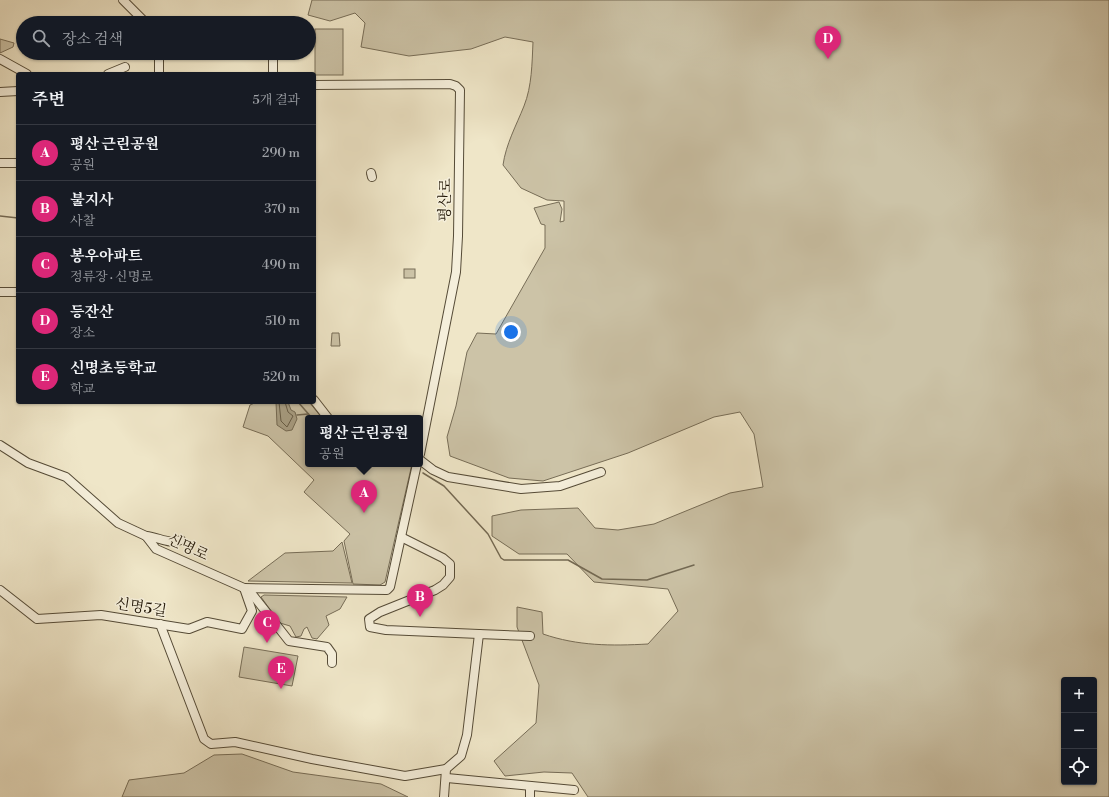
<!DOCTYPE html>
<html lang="ko">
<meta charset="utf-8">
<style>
:root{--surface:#171b24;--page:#20242c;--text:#f1f3f6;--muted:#9ea1a6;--line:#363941;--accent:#db2777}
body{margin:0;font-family:"Libre Bodoni","Noto Serif KR",serif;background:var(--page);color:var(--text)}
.controls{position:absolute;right:12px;bottom:12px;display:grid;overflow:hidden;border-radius:4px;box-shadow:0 1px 3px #0004}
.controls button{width:36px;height:36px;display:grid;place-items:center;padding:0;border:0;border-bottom:1px solid var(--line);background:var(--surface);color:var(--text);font:20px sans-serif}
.you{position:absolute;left:511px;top:332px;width:14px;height:14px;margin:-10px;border:3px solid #fff;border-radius:50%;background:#1a73e8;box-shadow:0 0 0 6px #1a73e833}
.badge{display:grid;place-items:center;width:26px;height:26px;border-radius:50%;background:var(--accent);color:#fff;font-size:13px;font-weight:700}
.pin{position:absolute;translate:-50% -33px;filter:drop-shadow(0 1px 2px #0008)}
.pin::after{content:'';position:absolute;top:21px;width:14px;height:12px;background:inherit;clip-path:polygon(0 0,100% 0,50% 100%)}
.popup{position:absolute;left:305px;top:415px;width:118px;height:52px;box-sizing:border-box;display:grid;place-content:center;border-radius:4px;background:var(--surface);filter:drop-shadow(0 1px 3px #0005);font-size:13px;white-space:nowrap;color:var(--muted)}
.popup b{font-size:15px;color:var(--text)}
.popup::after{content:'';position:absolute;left:50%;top:100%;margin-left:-8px;border:8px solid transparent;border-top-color:var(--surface)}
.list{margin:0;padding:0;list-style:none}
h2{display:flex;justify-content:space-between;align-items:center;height:52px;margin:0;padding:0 16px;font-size:17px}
h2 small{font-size:13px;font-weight:400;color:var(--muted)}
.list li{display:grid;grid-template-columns:26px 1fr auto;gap:12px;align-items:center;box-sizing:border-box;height:56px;padding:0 16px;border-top:1px solid var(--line)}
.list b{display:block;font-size:15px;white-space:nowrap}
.list p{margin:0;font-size:13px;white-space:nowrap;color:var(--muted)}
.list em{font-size:13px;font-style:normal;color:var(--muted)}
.icon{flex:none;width:22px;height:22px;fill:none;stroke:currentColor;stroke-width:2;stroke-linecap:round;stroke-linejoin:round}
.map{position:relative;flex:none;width:1109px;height:797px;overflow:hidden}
.search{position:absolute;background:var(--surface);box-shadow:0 1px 3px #0004;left:16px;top:16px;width:300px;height:44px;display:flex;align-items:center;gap:10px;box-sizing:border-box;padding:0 14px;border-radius:22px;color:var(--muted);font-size:15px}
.panel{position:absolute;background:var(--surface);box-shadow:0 1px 3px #0004;left:16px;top:72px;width:300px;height:332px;border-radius:4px}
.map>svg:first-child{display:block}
.green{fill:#ccc3a7;stroke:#776d57;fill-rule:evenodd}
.water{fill:#a9a086;stroke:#736953}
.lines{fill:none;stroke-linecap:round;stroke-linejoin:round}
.shore{stroke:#665c46;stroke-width:1}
.stream{stroke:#736953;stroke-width:1.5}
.minor-casing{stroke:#554b37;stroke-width:10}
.minor{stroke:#f5efdb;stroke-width:8}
.labels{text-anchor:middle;stroke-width:3;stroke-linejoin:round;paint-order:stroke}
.street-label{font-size:15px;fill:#221707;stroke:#f5efdb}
</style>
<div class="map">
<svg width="1109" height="797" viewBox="0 0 1109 797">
<rect width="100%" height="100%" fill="#efe6c8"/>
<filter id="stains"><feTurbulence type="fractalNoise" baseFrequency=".005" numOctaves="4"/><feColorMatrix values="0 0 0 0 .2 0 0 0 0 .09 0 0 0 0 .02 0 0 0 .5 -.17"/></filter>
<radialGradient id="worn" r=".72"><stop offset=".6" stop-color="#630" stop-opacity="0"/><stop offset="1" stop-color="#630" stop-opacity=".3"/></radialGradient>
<g class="green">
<path d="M312,0H1109V797H588L572,773L544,772L505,776L494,761L536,723L539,685L517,627V607L542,612L543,634C578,646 611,646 648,644L678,611L668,589L594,582L567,554H519L492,536V516L521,510L578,508L595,528L618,530L654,524L730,493L763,487L754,434L740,412L714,417L628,453L543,481L509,478L450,456L447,437L456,406L467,352L477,333L496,334L545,248V225L541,224L534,208L559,202L562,209L560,222L564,221V201L547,200L521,188L503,165C506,144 516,126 524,106C532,86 532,63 533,42L505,37L471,49L409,56L361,47L365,23L355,13L330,21L308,15ZM1064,680H1094V782H1064Z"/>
<rect x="315" y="29" width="28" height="46"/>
<polygon points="0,39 14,43 13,47 0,53"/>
<rect x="404" y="269" width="11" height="9"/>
<polygon points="332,333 339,333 340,346 331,346"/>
<polygon points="257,402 309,402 322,418 308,418 308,464 412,464 385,582 380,585 353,584 344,541 350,534 304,492 314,480 268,436 243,427 250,405"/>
<polygon points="342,542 352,583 248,581 285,553 333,551"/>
<polygon points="264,595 347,597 340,609 326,616 329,625 317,639 312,638 307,627 304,629 301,636 296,637 290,626 280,623 261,597"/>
<polygon points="244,647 298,656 292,686 239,677"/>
<polygon points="242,754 293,772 381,784 408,797 122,797 129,780 184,773 214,755"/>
</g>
<polygon class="water" points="276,402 288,402 291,410 295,412 297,419 292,430 286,431 277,425"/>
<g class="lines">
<polyline class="shore" points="279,402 281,421 287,427 293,416 288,412 285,402"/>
<g class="stream">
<polyline points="0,216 18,218"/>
<polyline points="298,402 312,418"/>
<polyline points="297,415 308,414"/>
<polyline points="423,473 444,486 488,534 501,558 504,560 568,560 602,579 647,580 694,565"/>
</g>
<defs>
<g id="minor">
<polyline points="123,0 146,23"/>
<polyline points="159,53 159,74"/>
<polyline points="0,59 27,74"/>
<polyline points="108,74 125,67"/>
<polyline points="273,74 273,53"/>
<polyline points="314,85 450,84 456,86 460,90 458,236 456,272 420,454"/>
<polyline points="0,92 18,91"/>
<polyline points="0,163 18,163"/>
<polyline points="371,173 372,177"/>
<polyline points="0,292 18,292"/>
<polyline points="314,400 328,418"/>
<polyline points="0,445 28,463 66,477 118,523 146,536 156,549 244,588 252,594 289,641 327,647 332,654 332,663"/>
<polyline points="420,460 433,470 448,477 521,489 560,486 601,472"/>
<path d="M146,536C159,537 169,545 181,540"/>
<polyline points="401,537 443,558 450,564 450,577 443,585 435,590 380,612 369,619 370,627 386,630 479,634"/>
<polyline points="244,588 387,590 390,587 417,464"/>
<polyline points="0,590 37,619 101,615 189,629 207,622 242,629 252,611 244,588"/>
<polyline points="160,624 204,739 211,744 235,742 312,759 405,776 446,769"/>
<polyline points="447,778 574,790"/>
<polyline points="530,786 530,797"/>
<polyline points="444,797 446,769 461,756 467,735 479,634 530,636"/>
</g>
</defs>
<use href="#minor" class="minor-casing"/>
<use href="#minor" class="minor"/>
</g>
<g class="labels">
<g class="street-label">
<text transform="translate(445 200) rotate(-89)" y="5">평산로</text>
<text transform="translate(188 547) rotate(25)" y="5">신명로</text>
<text transform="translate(141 607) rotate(9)" y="5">신명5길</text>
</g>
</g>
<rect width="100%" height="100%" filter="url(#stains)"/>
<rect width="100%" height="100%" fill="url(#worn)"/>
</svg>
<div class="controls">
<button>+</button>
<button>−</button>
<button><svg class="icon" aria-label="locate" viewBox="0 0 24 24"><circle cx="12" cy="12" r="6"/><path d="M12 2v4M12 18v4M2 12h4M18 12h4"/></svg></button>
</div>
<div class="you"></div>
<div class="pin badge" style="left:364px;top:513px">A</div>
<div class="popup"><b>평산 근린공원</b>공원</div>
<div class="pin badge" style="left:420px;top:617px">B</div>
<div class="pin badge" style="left:267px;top:643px">C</div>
<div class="pin badge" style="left:828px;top:59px">D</div>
<div class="pin badge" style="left:281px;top:689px">E</div>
<div class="search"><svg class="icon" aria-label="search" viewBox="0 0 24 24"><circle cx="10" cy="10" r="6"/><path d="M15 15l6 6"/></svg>장소 검색</div>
<section class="panel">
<h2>주변<small>5개 결과</small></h2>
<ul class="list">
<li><span class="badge">A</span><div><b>평산 근린공원</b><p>공원</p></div><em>290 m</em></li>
<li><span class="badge">B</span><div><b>불지사</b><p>사찰</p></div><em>370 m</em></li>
<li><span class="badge">C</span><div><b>봉우아파트</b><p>정류장 · 신명로</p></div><em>490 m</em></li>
<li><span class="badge">D</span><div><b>등잔산</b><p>장소</p></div><em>510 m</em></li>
<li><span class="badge">E</span><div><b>신명초등학교</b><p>학교</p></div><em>520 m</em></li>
</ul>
</section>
</div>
